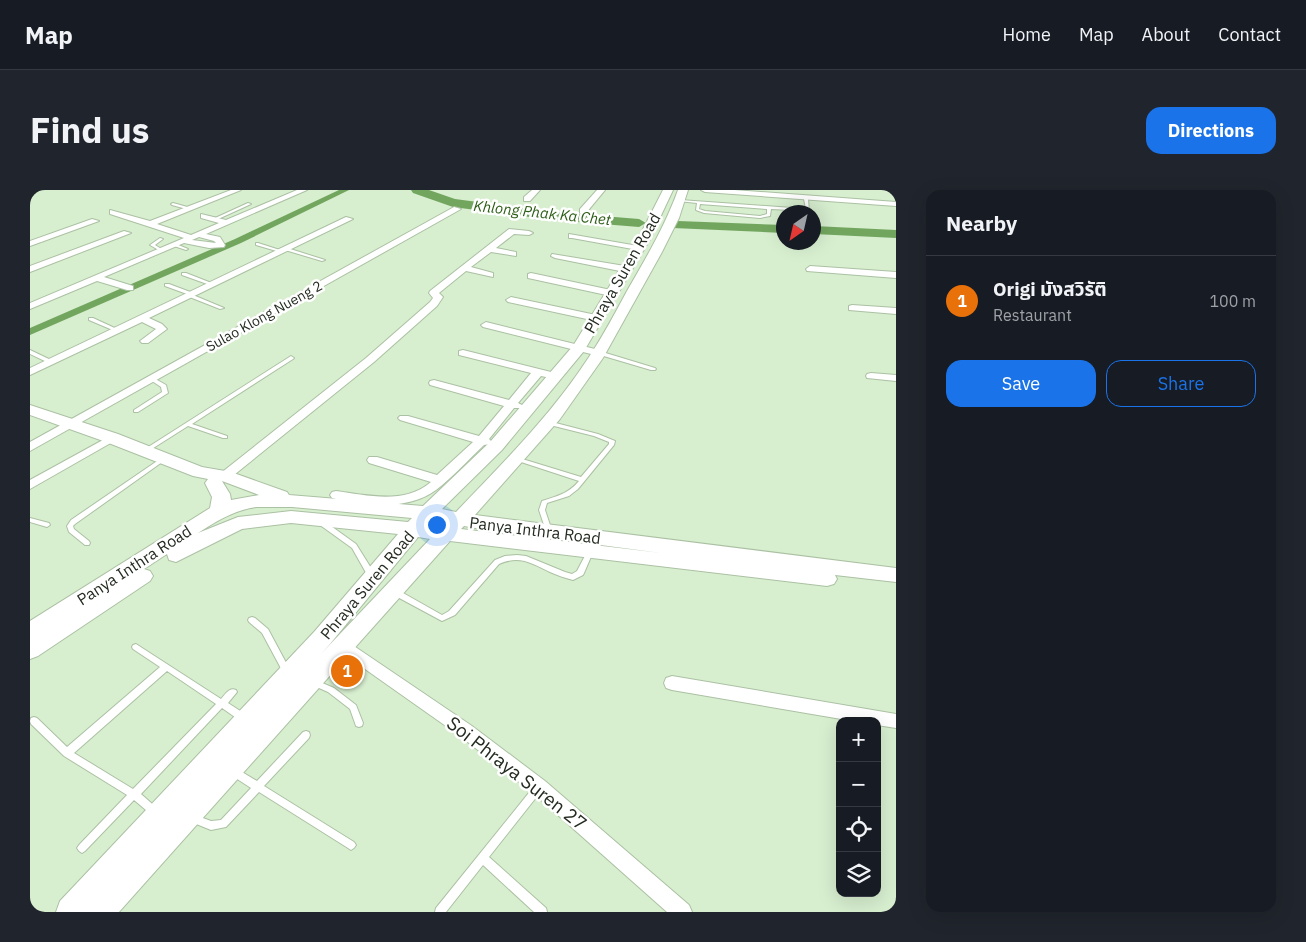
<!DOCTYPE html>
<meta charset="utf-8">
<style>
:root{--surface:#171b24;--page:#20242c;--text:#f1f3f6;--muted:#9ea1a6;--line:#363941;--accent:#1a73e8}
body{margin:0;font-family:"IBM Plex Sans","Noto Sans Thai",sans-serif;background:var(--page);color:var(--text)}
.controls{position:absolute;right:15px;bottom:15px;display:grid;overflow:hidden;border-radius:10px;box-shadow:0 5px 20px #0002}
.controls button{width:45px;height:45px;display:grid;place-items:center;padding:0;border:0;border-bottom:1px solid var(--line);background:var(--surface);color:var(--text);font:25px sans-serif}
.compass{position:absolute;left:746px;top:15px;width:45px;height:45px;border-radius:50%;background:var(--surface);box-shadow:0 5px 20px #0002;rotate:214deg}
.you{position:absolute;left:406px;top:334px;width:18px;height:18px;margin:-12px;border:4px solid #fff;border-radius:50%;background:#1a73e8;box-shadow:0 0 0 8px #1a73e833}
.badge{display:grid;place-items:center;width:32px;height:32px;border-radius:50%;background:var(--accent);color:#fff;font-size:16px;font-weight:700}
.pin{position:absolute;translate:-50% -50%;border:2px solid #fff;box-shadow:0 1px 5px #0006}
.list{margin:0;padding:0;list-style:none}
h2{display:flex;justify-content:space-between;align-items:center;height:65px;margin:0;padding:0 20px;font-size:21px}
h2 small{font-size:16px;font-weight:400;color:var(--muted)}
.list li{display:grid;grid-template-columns:32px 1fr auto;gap:15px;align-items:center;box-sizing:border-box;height:90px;padding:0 20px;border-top:1px solid var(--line)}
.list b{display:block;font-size:19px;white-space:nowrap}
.list p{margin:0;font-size:16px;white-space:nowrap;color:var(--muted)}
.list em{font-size:16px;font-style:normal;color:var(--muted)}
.actions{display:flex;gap:10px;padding:15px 20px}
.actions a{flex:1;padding:11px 0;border:1px solid var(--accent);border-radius:15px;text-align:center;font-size:18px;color:var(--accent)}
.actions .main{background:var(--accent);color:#fff}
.icon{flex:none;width:28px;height:28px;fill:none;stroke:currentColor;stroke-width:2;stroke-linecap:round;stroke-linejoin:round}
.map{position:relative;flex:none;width:866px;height:722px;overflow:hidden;border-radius:15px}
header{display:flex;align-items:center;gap:30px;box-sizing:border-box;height:70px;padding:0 25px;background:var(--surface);border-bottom:1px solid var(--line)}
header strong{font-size:24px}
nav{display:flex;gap:28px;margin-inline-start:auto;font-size:18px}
.intro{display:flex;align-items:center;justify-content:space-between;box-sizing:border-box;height:120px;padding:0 30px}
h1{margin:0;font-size:35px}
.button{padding:12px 22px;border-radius:15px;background:var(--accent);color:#fff;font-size:18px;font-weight:700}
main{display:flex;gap:30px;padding:0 30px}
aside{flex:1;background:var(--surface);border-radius:15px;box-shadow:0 5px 20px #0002}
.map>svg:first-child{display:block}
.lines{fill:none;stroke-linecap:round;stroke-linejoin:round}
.canal{fill:#72a65f;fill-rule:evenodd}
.river{fill:#72a65f;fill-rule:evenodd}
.lane-casing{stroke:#abc1a3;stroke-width:2}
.street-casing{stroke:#abc1a3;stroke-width:2}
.secondary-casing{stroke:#abc1a3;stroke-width:2}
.lane{fill:#fff;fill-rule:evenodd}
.street{fill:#fff;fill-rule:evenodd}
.secondary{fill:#fff;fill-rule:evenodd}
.labels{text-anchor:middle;stroke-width:5;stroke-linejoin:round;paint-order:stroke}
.far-street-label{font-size:14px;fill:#242c21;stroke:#fff}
.far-water-label{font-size:15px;font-style:italic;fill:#2c5d16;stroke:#fff}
.street-label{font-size:16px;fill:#242c21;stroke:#fff}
.near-street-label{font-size:19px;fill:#242c21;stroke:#fff}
</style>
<header>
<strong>Map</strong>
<nav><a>Home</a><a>Map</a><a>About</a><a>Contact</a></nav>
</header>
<div class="intro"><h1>Find us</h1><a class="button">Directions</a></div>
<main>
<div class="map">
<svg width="866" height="722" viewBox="0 0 866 722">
<rect width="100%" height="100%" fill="#d7eecf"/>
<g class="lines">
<polygon class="canal" points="309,0 319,0 211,53 0,145 0,138 205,49"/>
<g class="river">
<polygon points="381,0 399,0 425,9 523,22 609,29 616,33 609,37 523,30 423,17 383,3"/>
<polygon points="648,31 754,35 754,43 643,38 641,35"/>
<polygon points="784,36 866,40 866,48 784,44"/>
</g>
<defs>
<g id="lane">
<path d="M776,8L778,9L779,21L741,19L740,26L730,28L674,23L666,20L667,13L648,11L650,10L776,19L774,9ZM670,14L737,19V24L730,26L675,21L669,19Z"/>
<polygon points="143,13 161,18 162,19 160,20 142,15 141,14"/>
<polygon points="218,13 221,14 186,30 183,29"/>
<polygon points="130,48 133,49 125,55 133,60 134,61 132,62 120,55"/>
<polygon points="226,53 228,53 253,61 250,62 226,55"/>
<polygon points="144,54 146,54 158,59 156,60 144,56"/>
<polygon points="255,58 257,58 295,70 292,71 255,60"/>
<polygon points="152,83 156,83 184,94 180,95 152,85"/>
<polygon points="135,94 139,94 163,103 163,105 194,118 190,119 157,106 157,104 135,96"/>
<polygon points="59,128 63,128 89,140 85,141 59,130"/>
<polygon points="0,160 23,171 24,172 21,174 19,173 0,164"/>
<polygon points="569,161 625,178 626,179 625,180 621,180 567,164 566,163"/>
<polygon points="261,166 264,168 263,169 162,234 197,246 197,248 193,248 158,236 117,262 113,262 112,261"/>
<polygon points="122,187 136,195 138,203 108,222 104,222 104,220 132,202 131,197 119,189"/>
<path d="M518,231L568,244L585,251L584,255L548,299L539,306L517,313L515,320L522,341L519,343L516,341L509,320L512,311C527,306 538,304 549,291L485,270L484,269L487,267L489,268L551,287L579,254V252L564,246L516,234V232Z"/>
<polygon points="133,267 136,269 135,270 45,334 43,336 44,339 59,351 60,353 59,355 55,355 39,342 37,336 41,330"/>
<polygon points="0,328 19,333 20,335 17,337 0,332"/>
<polygon points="290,331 294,331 326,354 346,386 345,388 339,388 322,358 290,335 289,333"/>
<path d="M558,360H560L563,362L554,383L553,385L543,390C535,388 527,385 520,382C501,373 490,365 469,374L425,425L412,431L360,403L359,401L360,399H366L412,425L419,421L465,370L475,366L487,365L496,366L535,382L542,384L547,381Z"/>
<polygon points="222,427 225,428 238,439 261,482 260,484 257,485 254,484 232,443 219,432 218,430 219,428"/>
<path d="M106,454L191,509C195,505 199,497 206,500L207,502L198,513L218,526L219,529L218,532L215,533L212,532L192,518L111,604L129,620L131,623L129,626L126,627L123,626L104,610L55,661L52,663L49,661L47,658L49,655L97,605L34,566L1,534L0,531L1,528L4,527L7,528L37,557L130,477L103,459L102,457L103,455ZM137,481L186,514L103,599L44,563Z"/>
<polygon points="283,489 304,498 326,515 333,533 332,536 329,537 326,536 320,519 298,502 280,494 279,492 280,490"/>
<polygon points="276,541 279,542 280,545 279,548 234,596 324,652 326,655 324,658 321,660 318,658 229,602 196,637 181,640 159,631 157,628 159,625 162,624 181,631 191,630 221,598 201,585 200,582 201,579 204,578 207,579 227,591 273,542"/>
<polygon points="509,593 512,594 514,597 512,600 459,667 516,718 517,722 504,722 453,675 416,722 405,722 406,718 506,594"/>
</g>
<g id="street">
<path d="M201,0H211L127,34L161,45L189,33L171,28V24L196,30L267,0H277L176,44L190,47L195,55L194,57L179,58L154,53L74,87L103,96V100H97L67,91L0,119V113L154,48L80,24V20L120,31ZM169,47L184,51L186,53L162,50Z"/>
<polygon points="502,0 510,0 500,11 494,11 494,7"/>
<polygon points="567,0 575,0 556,23 550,23 550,19"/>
<polygon points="671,0 704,0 866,12 866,16 675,2"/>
<polygon points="424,17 431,19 0,261 0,252"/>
<polygon points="316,27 323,29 119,128 132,134 137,139 118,153 112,153 110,151 126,139 112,132 0,185 0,178"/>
<polygon points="62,29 69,31 0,56 0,51"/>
<polygon points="479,39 499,41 503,43 499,45 484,44 466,58 486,62 486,66 461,62 441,77 463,83 463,87 436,81 409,103 413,107 407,116 344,172 199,289 191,289 189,286 191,283 336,168 400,112 403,108 399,103 400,101"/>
<polygon points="94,41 101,43 0,82 0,76"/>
<polygon points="539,44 608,56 612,58 608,60 542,48 539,48"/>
<polygon points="522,64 595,76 599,79 595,82 525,68 521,66"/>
<polygon points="780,76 866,82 866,88 777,81 776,79"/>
<polygon points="501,83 581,100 585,103 581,106 498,88 498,84"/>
<polygon points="481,107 566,125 571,128 566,131 478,112 476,110"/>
<polygon points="822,115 866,118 866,124 819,120 819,116"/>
<polygon points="456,132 573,161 574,163 569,166 453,137 451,135"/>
<path d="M433,160L529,184L530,186L525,189L511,186L488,213L494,216L492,218H484L459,249L462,252L460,254L454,255C438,270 423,287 406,300C378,321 334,316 302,308L300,305L302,302L306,301C336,305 375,315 401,292L339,273L337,270L339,267H347L407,285L443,252L370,230L368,228L370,226H378L449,246L474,216L400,195L399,193L400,191L404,190L479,210L501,183L429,165V161Z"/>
<polygon points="841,183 866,185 866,191 837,188 836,186 837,184"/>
<polygon points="82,245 88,248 86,250 0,299 0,290"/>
<polygon points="313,450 318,452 442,536 515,591 659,715 662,722 637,722 503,603 430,546 308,460 305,456 308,452"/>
<polygon points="642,486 866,524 866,538 847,535 847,531 823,531 642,500 636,498 634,493 636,488"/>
</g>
<path id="secondary" d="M633,0H643L619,51L554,161L472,260L412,319L426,322C473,273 522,224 559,167C573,146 585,123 597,101C616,68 635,36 648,0H658L649,28L632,62L573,168L530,229L445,325L866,378V392L805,385L807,389L804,394L797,396L420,351L89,722H26L30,711L284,442L368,344L261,333L212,339L146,372L139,370L137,364L114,379L120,381L123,386L120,391L8,466L0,469V431L180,318L182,307L175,293L178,289L163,286L76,252L0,225V215L88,244L172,277L201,282L257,302L259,305L393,316L460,252L543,156L607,51ZM192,291L229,305L201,310L200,304ZM226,317H262L382,328L378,332L261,321L208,327L168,343C188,330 203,321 226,317ZM402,330L415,333L411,337L397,335ZM434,336L457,340L631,363L431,339ZM388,347L400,349L290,465L300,454Z"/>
</defs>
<use href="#lane" class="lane-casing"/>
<use href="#street" class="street-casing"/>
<use href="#secondary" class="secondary-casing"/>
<use href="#lane" class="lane"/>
<use href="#street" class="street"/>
<use href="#secondary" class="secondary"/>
</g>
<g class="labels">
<g class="far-street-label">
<text transform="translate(234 126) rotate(-29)" y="5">Sulao Klong Nueng 2</text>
</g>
<g class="far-water-label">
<text transform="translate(512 23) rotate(6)" y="5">Khlong Phak Ka Chet</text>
</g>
<g class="street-label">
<text transform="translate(592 83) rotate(-60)" y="6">Phraya Suren Road</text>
<text transform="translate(505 340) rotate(7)" y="6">Panya Inthra Road</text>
<text transform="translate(104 375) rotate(-33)" y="6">Panya Inthra Road</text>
<text transform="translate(337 395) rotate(-50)" y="6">Phraya Suren Road</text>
</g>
<g class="near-street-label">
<text transform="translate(487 583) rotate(38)" y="7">Soi Phraya Suren 27</text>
</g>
</g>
</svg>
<div class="controls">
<button>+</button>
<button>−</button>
<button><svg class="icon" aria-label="locate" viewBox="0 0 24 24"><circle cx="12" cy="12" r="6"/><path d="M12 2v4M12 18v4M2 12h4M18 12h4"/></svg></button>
<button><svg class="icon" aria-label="layers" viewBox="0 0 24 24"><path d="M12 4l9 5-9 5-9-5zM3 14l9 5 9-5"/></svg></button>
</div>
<svg class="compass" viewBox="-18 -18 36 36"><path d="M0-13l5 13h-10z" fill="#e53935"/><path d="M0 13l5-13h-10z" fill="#9ea1a6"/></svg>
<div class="you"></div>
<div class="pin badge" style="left:317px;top:481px;background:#e8710a">1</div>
</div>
<aside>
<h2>Nearby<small></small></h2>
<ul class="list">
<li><span class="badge" style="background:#e8710a">1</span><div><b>Origi มังสวิรัติ</b><p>Restaurant</p></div><em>100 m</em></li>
</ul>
<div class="actions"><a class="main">Save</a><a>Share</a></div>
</aside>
</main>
